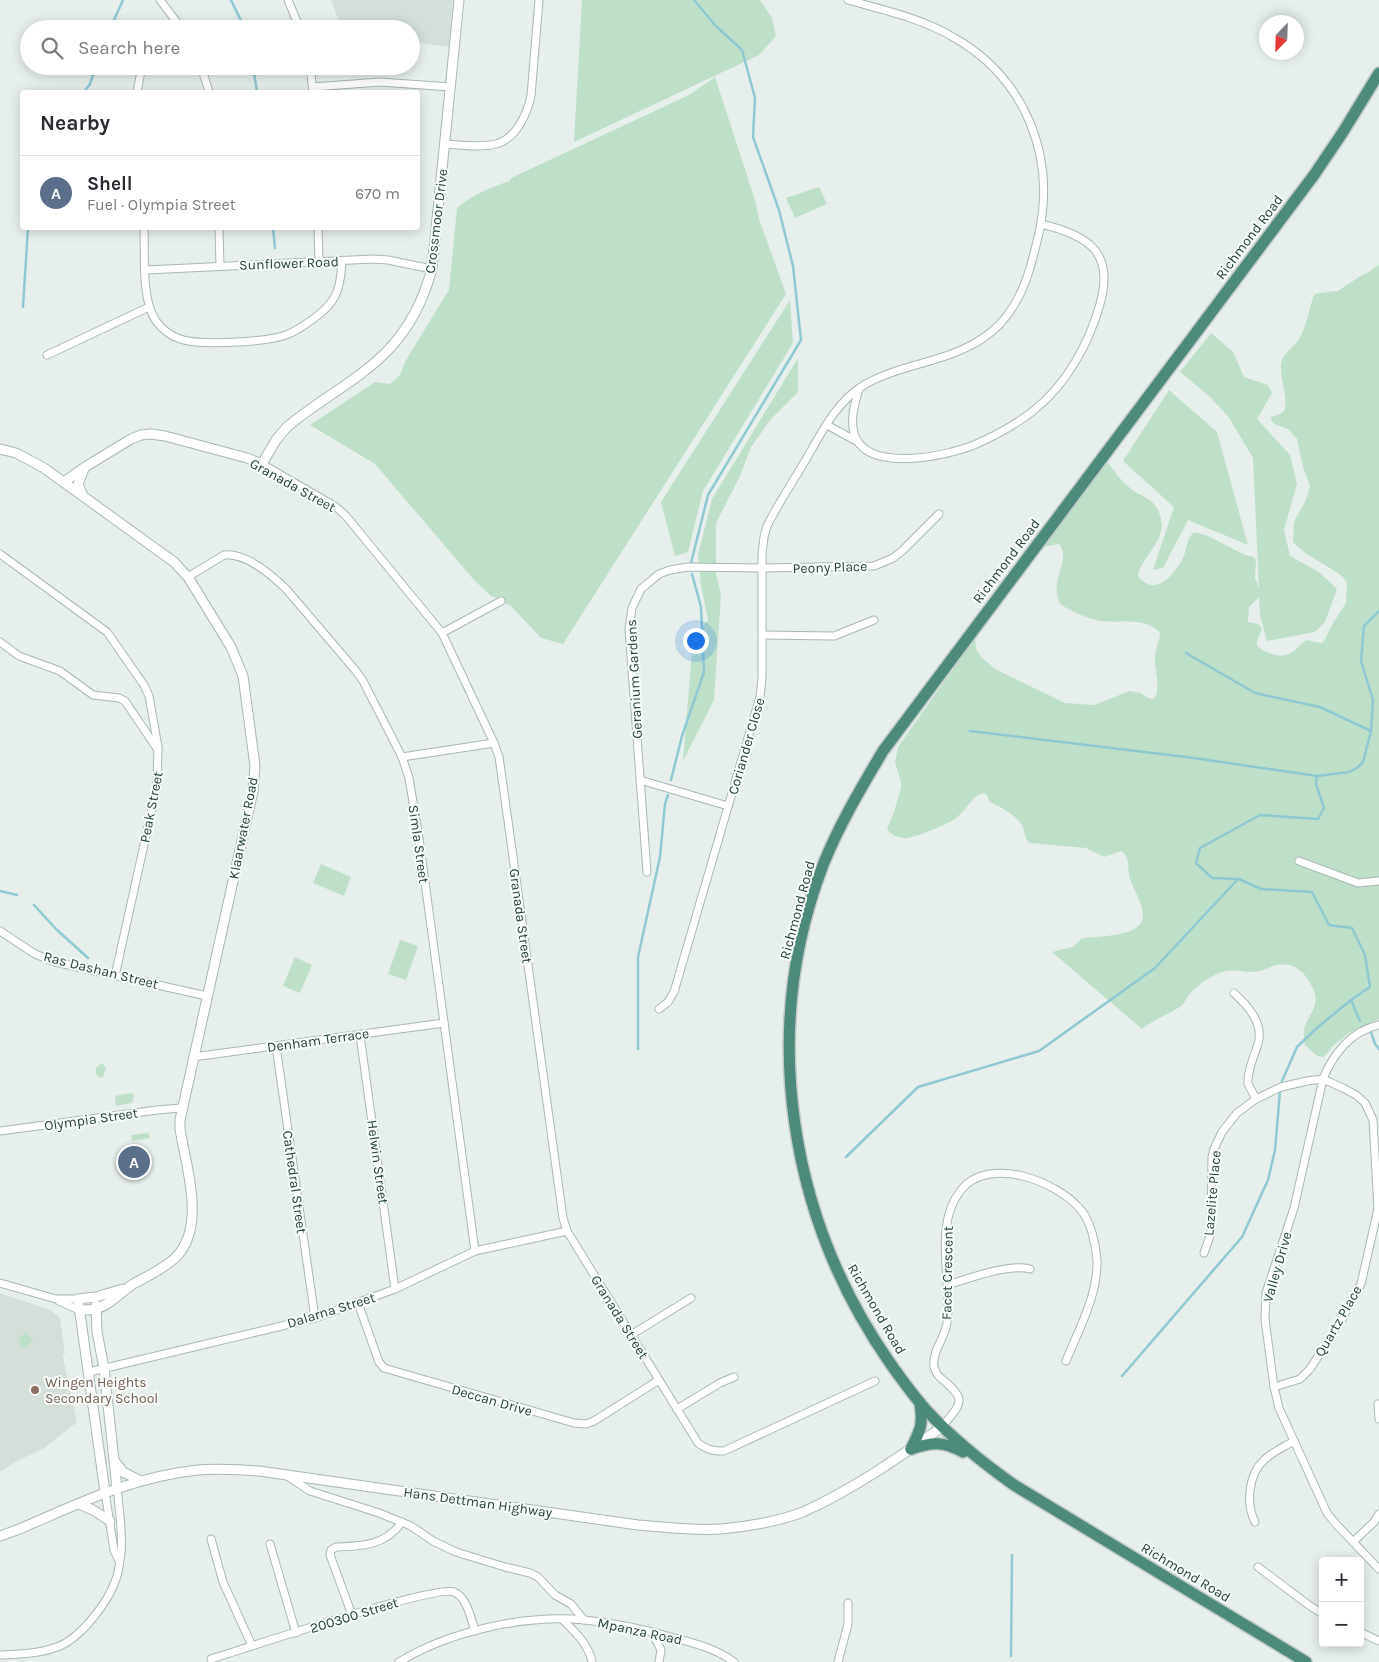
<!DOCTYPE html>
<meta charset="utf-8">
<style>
:root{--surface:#fff;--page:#f7f7f7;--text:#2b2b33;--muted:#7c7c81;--line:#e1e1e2;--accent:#855347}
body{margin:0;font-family:Karla,sans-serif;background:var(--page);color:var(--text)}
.controls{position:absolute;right:15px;bottom:15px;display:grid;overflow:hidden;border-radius:5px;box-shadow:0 2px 12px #0003}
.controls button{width:45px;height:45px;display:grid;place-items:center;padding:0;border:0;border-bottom:1px solid var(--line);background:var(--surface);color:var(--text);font:25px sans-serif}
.compass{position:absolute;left:1259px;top:15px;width:45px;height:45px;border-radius:50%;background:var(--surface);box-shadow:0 2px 12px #0003;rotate:203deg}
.you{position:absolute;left:695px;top:640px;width:18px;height:18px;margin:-12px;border:4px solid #fff;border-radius:50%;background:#1a73e8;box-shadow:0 0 0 8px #1a73e833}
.badge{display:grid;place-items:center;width:32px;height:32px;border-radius:50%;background:var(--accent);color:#fff;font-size:16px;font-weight:700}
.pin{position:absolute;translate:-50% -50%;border:2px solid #fff;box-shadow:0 1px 5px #0006}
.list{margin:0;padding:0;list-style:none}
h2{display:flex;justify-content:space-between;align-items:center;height:65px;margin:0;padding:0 20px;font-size:21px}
h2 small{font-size:16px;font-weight:400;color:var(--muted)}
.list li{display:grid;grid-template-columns:32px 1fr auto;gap:15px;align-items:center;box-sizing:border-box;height:75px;padding:0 20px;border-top:1px solid var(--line)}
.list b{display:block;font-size:19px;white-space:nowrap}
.list p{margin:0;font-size:16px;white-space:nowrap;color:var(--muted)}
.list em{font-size:16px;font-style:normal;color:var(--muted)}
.icon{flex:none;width:28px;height:28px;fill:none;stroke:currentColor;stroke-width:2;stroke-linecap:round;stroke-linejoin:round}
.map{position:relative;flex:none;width:1379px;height:1662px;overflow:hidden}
.search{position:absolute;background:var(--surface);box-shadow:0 2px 12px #0003;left:20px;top:20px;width:400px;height:55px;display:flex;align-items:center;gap:12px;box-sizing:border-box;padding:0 18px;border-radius:28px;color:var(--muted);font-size:19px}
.panel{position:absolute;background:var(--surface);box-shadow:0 2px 12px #0003;left:20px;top:90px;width:400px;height:140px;border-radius:5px}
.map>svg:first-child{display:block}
.built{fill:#d4dfda}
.green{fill:#bfe0c8}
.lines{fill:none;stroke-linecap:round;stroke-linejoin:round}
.stream{stroke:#8ec9d4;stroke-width:2.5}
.minor-casing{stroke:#a8b8b2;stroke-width:9}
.tertiary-casing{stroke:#a8b8b2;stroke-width:11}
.trunk-casing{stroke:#c2cac8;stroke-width:14}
.minor{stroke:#fff;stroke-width:7}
.tertiary{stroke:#fff;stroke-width:9}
.trunk{stroke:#4c8a7c;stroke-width:11}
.education-dot{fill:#8d6e63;stroke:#f7fbf9;stroke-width:2}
.labels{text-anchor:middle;stroke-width:4;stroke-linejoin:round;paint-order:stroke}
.street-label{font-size:14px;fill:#24423a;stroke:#f7fbf9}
.education-label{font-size:14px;fill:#785e54;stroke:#f7fbf9;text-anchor:start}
</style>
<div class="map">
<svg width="1379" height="1662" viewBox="0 0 1379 1662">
<rect width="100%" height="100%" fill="#e6efeb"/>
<g class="built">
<polygon points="331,0 453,0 449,47 411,42 411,29 342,29"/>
<polygon points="0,1293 50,1310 60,1318 65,1354 63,1354 63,1358 77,1422 44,1448 15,1462 0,1472"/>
</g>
<g class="green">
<polygon points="582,0 760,0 772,18 776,36 759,55 574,142"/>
<path d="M715,77L755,200L759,219L786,294L563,644L541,638L511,606L505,603L500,598L492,597L474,580L375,464L310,425L375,382L390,384L400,375L406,360L449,290L457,208C472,195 491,187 510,181L511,178L689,95Z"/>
<polygon points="819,187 827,204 795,218 786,198"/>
<path d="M1379,264V1019L1349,1033L1334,1045L1324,1057L1317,1056L1305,1045C1305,1041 1303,1035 1304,1030C1307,1015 1320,1008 1314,991C1308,976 1296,961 1277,965C1271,966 1266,970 1259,971C1248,974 1236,968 1225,971C1212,975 1199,983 1190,994C1187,997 1185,1003 1181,1006C1168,1015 1154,1019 1142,1029L1052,952L1073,947L1081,939L1085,938C1099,936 1142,937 1143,916C1143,903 1134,891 1130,879C1127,869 1131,858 1121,851L1104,857L1086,848L1030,843C1024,839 1025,831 1022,825C1014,813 1001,808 989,801L987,795L984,793C972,795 966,811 956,818C949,824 910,840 903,838C896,837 890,834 887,829L894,812L901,788V782L895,763L898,747L975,638L976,649L981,657L995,669L1065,703L1094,705L1130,691L1140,693L1150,699L1155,698C1161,685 1154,670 1155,657C1155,648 1160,641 1160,633C1145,616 1120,624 1100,621C1087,618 1072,612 1060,604C1057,597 1056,591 1057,584C1058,570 1069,556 1059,544L1042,547L1107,461C1114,471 1121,481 1130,488C1142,498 1156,498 1160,516C1162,520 1162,527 1161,531C1157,548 1140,561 1138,576C1155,597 1172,577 1182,560C1187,551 1186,539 1194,532L1208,536L1245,555L1253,557L1256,560L1255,578L1259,588L1253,458L1228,416L1207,394L1180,372L1211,333L1233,352L1244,377L1268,385L1272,393L1257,419L1290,455L1297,484L1284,530L1290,556L1319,572L1337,589L1325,622L1315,632L1267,641L1260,615L1259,597L1249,607L1248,622L1258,624L1262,628C1261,634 1256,640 1257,646C1265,653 1281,659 1291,653C1297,649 1301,643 1306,640L1321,643L1324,641L1333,623L1346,603L1347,583L1344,578L1338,573L1305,553L1293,542L1294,522L1306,500L1310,486L1303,467L1297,439L1288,429L1274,424L1271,420V417C1274,416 1279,415 1282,413C1292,406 1277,373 1282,360C1285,352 1295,346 1299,339C1307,325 1309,309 1314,295L1318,293L1338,291L1359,277L1369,272Z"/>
<polygon points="790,300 793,343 703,491 688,552 675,556 661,502"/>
<polygon points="798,358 798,392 771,419 751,447 740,476 716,523 716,573 721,595 714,700 683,761 693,640 708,620 701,585 698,555 712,499"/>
<polygon points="1169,390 1217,432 1248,545 1188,520 1163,568 1153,570 1174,507 1123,461"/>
<polygon points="321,864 351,877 344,896 313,883"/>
<polygon points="400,940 418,946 406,980 388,974"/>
<polygon points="295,957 312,965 300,993 283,986"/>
<polygon points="102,1063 106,1068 103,1077 99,1078 96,1074 96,1068"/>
<polygon points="131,1093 134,1096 132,1103 116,1106 115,1096"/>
<polygon points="148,1133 150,1138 132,1141 131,1135"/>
<polygon points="25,1333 33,1339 28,1347 22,1347 18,1338"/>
</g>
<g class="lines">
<g class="stream">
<polyline points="231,0 245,29"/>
<polyline points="110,29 123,0"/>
<polyline points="253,66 257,92"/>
<polyline points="84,92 90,84 96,66"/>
<polyline points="273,228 275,248"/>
<polyline points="23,307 28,228"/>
<polyline points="691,563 708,495 801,340 793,266 779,210 753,137 755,98 742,50 715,25 694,0"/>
<polyline points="1186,653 1255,693 1320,707 1371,731"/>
<polyline points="970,731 1194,758 1317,776"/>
<polyline points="671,780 682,736 704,672 701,607 692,574"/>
<polyline points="0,891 17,895"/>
<polyline points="34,905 56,929 88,958"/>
<polyline points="1360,1021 1351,1000 1370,987 1365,955 1352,928 1329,925 1312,892 1261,889 1239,879 1212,878 1196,863 1200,848 1260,815 1318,819 1324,808 1316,784 1317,776 1349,772 1357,768 1363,762 1371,731 1373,700 1361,661 1364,626 1379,611"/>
<polyline points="1371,1032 1375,1044 1379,1049"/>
<polyline points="638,1049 638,957 660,857 665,804 668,795"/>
<polyline points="1282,1081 1297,1047 1318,1027 1351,1000"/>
<polyline points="846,1157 918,1087 1039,1051 1155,968 1238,879"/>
<polyline points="1122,1376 1242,1237 1268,1180 1275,1150 1280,1091"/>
<polyline points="1011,1656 1012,1555"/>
</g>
<defs>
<g id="minor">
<polyline points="160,0 182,29"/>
<polyline points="288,0 300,29"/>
<polyline points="201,66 209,92"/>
<polyline points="310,66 313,92"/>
<polyline points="313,87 380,82 451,87"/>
<polyline points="137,92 141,71 144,66"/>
<path d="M445,144C461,145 481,148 496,144C516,139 527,114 531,96L539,0"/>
<path d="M144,228C145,254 141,299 156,321C162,329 171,336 180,339C200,346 266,342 286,335C299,330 324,313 332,301C340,290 341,275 342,261"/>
<polyline points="219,228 220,266"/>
<polyline points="318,228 319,261"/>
<polyline points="146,270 373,259 388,260 432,269"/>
<polyline points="47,355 149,307"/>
<path d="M859,389C855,403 850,418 854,433C865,474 946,456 974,445C995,436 1015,425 1033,411C1066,385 1089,344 1100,304C1115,251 1087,235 1041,224"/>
<polyline points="827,425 858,442"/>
<path d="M262,464L336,507L346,516L442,633L494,743L499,757L509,828L563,1218L567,1231L698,1443C707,1450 713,1451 724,1451L875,1381"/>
<polyline points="0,554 107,632 144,685 149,696 158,747 157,786 115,976"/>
<path d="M188,577L224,555C246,553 272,575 287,590L356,671L363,681L402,757L409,778L419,838L475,1251"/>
<polyline points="442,633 501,601"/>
<polyline points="762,635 834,636 874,620"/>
<polyline points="0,642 19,656 60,671 93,695 119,698 125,701 158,750"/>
<polyline points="402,757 494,743"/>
<polyline points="640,780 728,806"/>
<polyline points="1299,861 1358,883 1379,881"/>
<polyline points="647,872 629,629 632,608 641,589 659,574 670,570 688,567 762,568 874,566 893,558 902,551 939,514"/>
<polyline points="0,931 35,954 55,962 207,996"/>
<path d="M1234,993C1248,1006 1264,1023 1258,1044C1254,1056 1249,1067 1248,1079V1084L1256,1099"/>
<path d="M659,1009L668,1002L674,992L760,697L762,678V555L764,537L767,526C777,506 790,486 802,466C819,438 835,402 864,385C907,360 962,363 1000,324C1024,298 1031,267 1039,233C1056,154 1024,77 953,37C921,18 883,10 848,0"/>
<path d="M1379,1025C1351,1031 1333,1054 1323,1079L1294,1208L1266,1293L1265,1319L1274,1387L1279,1408L1327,1513L1335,1523L1379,1569"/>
<polyline points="360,1035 395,1289"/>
<polyline points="276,1046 315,1318"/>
<polyline points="193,1057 444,1023"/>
<polyline points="0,1131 157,1110 181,1108"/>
<polyline points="1204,1253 1211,1233 1212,1157 1214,1149 1222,1132 1237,1113 1256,1099 1281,1087 1307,1081 1323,1079 1343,1088 1356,1095 1365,1103 1373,1120 1378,1209 1361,1284 1342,1319 1310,1369 1300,1379 1274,1387"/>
<polyline points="0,1283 56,1299 78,1299"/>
<path d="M947,1285C968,1279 1009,1263 1030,1269"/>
<polyline points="59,1301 79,1310"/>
<polyline points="358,1303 379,1362 384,1368 574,1423 586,1424 594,1421 659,1380"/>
<polyline points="631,1335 691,1298"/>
<polyline points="89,1372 315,1318 395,1289 475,1251 567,1231"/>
<polyline points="1378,1404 1379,1419"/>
<polyline points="677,1409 720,1383 734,1377"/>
<path d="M942,1427C961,1403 968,1401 942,1379C938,1376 935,1372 934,1366C932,1351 945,1338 947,1323C953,1282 932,1226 961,1190C989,1155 1057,1181 1081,1210C1091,1222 1096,1245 1097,1260C1098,1295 1079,1329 1066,1361"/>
<polyline points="286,1475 310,1491 379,1513 411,1526 433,1541 456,1552 505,1567 530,1573 538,1577 555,1595 571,1604 584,1620"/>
<polyline points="105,1492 114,1550 119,1561"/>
<path d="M1255,1522C1246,1504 1248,1475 1264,1460C1272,1452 1284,1447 1294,1441"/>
<polyline points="211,1539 223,1582 252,1646"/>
<polyline points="1353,1542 1374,1522 1379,1514"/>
<polyline points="270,1544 296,1633"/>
<polyline points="1258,1567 1310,1606 1323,1614"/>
<path d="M352,1615L330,1555L331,1550L336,1547C362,1546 385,1546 402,1522"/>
<path d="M563,1620C575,1632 589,1645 592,1662"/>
<polyline points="652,1632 661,1650 659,1662"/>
<polyline points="1360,1632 1379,1641"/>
<path d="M0,1655C19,1654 39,1654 57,1647C80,1639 108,1603 116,1579C119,1571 120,1561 121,1553C123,1532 119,1508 117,1488"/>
<path d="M211,1659C244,1649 436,1584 454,1592C467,1597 471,1619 475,1631"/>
<path d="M399,1662C450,1631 526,1614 585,1620C614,1623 643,1629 671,1637C693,1643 715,1648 734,1662"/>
<polyline points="838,1662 848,1624 848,1603"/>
</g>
<g id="tertiary">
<path d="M0,449L16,453L44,468L174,562L188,577L231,647L243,676L255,766L253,791L180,1120V1129C186,1167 207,1227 175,1258C163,1269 148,1276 133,1284C121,1292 109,1306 95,1309C90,1310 84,1310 79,1310"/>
<path d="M64,482L85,467L131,439L141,435L151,434L165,436L247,458L262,464L276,440L286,428C318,400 360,380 389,349C410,327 424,298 432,269L459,0"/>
<polyline points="83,496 78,484 84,469"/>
<polyline points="96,1305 97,1332 104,1368 117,1488"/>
<polyline points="116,1463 123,1472 141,1481"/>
<polyline points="105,1492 78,1299 96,1297 123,1289"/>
<polyline points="79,1504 93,1510 110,1521"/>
<path d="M0,1536L17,1530C78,1504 131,1477 198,1470C218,1468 239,1470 259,1471L638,1525C666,1527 693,1531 721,1529C746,1527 780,1521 803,1512C852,1490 898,1458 942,1427"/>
</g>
<g id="trunk">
<path d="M911,1449C932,1442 943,1441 963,1452"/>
<path d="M911,1449C921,1429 923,1425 920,1403"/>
<path d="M1306,1662L1014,1485C983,1463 954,1440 928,1412C914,1397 902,1380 890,1363C789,1218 759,1032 823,865C839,825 861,788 883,751L1314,175L1343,132L1379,73"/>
</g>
</defs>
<use href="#minor" class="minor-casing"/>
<use href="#tertiary" class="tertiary-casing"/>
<use href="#trunk" class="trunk-casing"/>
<use href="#minor" class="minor"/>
<use href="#tertiary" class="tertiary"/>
<use href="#trunk" class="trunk"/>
</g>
<circle class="education-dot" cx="35" cy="1390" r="5"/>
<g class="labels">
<g class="street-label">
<text transform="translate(436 221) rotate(-83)" y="5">Crossmoor Drive</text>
<text transform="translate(1249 237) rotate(-53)" y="5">Richmond Road</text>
<text transform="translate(289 263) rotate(-2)" y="5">Sunflower Road</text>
<text transform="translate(293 485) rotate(29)" y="5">Granada Street</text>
<text transform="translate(1006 561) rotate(-53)" y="5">Richmond Road</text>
<text transform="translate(830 567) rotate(-2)" y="5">Peony Place</text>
<text transform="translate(634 679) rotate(-93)" y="5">Geranium Gardens</text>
<text transform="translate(746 746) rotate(-74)" y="5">Coriander Close</text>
<text transform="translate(151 807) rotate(-79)" y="5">Peak Street</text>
<text transform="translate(243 828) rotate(-79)" y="5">Klaarwater Road</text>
<text transform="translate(419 844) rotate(82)" y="5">Simla Street</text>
<text transform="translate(797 910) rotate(-75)" y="5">Richmond Road</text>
<text transform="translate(521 916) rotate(82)" y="5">Granada Street</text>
<text transform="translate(101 970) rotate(14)" y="5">Ras Dashan Street</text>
<text transform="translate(318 1040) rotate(-8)" y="5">Denham Terrace</text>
<text transform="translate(91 1119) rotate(-8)" y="5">Olympia Street</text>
<text transform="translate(378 1162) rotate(82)" y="5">Helwin Street</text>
<text transform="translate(295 1182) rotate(82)" y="5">Cathedral Street</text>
<text transform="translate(1212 1193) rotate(-85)" y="5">Lazelite Place</text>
<text transform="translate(1277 1267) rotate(-74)" y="5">Valley Drive</text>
<text transform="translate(947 1273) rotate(-89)" y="5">Facet Crescent</text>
<text transform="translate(877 1309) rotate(60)" y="5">Richmond Road</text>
<text transform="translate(331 1310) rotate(-17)" y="5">Dalarna Street</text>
<text transform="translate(620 1317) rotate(58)" y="5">Granada Street</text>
<text transform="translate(1338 1321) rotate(-60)" y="5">Quartz Place</text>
<text transform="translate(492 1400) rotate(16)" y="5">Deccan Drive</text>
<text transform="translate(478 1502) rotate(8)" y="5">Hans Dettman Highway</text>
<text transform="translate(1186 1572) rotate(31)" y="5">Richmond Road</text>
<text transform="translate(354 1615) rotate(-17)" y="5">200300 Street</text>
<text transform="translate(640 1631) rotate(12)" y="5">Mpanza Road</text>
</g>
<g class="education-label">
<text x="45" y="1387">Wingen Heights<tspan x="45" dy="16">Secondary School</tspan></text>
</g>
</g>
</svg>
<div class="controls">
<button>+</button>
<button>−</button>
</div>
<svg class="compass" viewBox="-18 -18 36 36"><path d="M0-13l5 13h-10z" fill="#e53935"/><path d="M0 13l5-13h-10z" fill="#7c7c81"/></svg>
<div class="you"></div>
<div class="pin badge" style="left:134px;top:1162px;background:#5c6f8a">A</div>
<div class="search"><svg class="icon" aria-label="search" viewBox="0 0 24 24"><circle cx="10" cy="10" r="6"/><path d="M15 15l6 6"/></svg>Search here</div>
<section class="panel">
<h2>Nearby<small></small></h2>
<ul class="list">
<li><span class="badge" style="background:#5c6f8a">A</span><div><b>Shell</b><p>Fuel · Olympia Street</p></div><em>670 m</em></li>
</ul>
</section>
</div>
